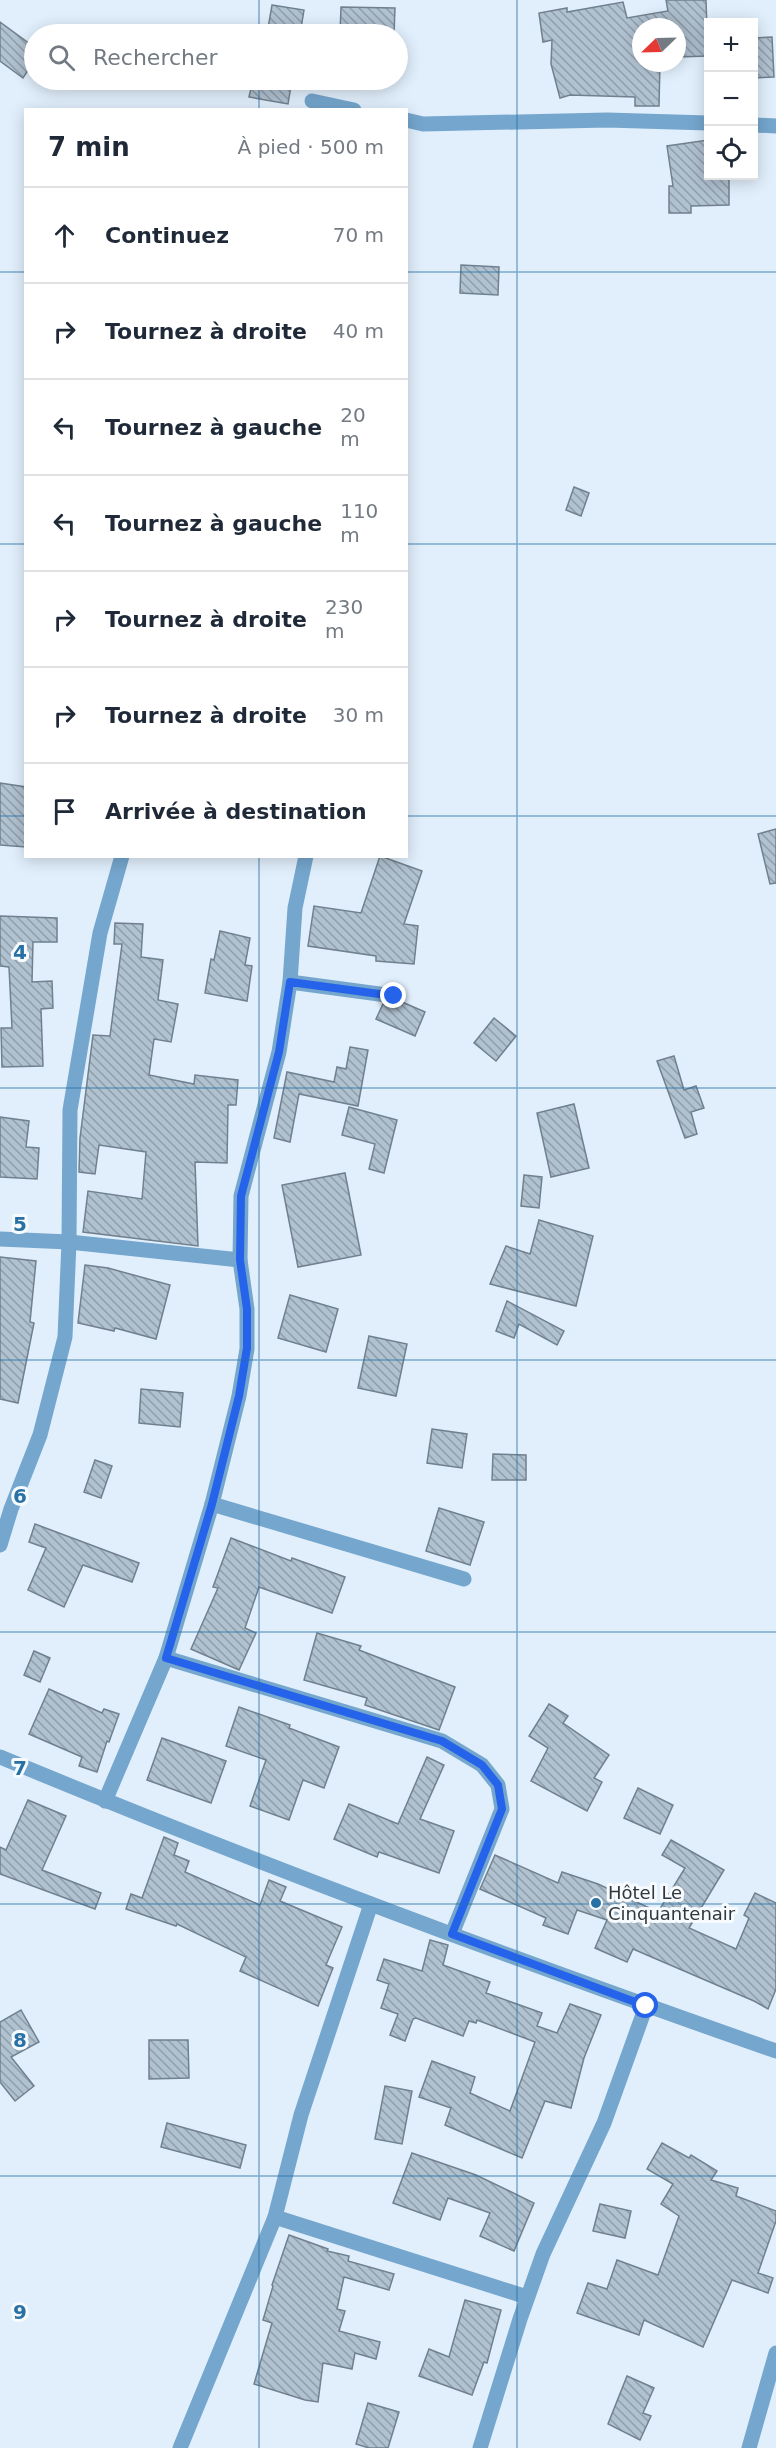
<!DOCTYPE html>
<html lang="fr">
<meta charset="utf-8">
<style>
:root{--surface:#fff;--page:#f6f6f7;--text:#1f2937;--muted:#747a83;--line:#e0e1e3}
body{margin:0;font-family:"DejaVu Sans",sans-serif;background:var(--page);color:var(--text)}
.controls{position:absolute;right:18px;top:18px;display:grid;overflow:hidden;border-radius:0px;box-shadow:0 3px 15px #0003}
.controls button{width:54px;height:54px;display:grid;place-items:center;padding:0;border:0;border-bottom:2px solid var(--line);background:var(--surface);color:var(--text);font:30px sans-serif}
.compass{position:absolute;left:632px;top:18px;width:54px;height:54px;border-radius:50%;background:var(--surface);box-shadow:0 3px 15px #0003;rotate:247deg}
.stop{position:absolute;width:18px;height:18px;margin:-14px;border:4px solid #2563eb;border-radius:50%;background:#fff}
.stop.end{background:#2563eb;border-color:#fff;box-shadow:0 2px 6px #0008}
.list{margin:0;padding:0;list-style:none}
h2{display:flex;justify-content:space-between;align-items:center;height:78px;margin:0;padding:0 24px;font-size:26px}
h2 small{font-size:20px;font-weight:400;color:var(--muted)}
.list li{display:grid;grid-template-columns:39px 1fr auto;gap:18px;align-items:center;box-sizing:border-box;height:96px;padding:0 24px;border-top:2px solid var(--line)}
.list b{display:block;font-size:22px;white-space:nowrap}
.list em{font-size:20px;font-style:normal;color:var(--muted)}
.icon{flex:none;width:33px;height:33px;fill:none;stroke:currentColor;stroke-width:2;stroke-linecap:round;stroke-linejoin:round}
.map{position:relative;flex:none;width:776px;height:2448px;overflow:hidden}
.search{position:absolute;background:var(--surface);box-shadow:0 3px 15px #0003;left:24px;top:24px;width:384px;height:66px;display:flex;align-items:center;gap:15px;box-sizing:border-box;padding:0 21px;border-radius:33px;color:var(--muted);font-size:22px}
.panel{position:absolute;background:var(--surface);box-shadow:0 3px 15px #0003;left:24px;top:108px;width:384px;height:750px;border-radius:0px}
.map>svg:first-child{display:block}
.building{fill:url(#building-back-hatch);stroke:#70808e;stroke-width:1.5}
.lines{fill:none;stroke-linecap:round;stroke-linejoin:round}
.minor{stroke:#75a6cd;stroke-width:15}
.route{stroke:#2563eb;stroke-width:8}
.grid{fill:none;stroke:#2871a5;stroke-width:1.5;stroke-opacity:0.55}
.poi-dot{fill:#2871a5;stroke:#f7fbfe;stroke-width:2}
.labels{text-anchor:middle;stroke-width:6;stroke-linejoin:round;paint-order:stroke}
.poi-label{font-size:18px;fill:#30373d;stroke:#f7fbfe;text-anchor:start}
.grid-label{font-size:20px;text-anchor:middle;font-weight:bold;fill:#2871a5;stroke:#f7fbfe;stroke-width:6;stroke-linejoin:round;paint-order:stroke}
</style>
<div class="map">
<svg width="776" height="2448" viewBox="0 0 776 2448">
<defs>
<pattern id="building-back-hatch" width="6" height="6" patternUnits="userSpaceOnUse" patternTransform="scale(1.5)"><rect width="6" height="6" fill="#b0c1d0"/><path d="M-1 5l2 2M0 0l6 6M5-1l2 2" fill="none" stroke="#909eaa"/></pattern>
</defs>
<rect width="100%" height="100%" fill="#e1effc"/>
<g class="building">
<polygon points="666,0 706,0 708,56 677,57 677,27 641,27 641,63 660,63 659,106 635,106 635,97 570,95 560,98 551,64 552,40 543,42 539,13 567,8 567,12 623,2 627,18 668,11"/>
<polygon points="272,5 304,10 300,34 267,34"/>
<polygon points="341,7 395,8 394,34 340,34"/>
<polygon points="0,22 34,47 34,61 23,78 0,61"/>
<polygon points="772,37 774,77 753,78 753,38"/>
<polygon points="253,80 292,80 288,104 249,97"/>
<polygon points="708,140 708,176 729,176 729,205 691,206 691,213 669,213 669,186 673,186 667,146"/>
<polygon points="461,265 499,267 498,295 460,293"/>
<polygon points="574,487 589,493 581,516 566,510"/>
<polygon points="0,783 26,787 26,847 0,845"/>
<polygon points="776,829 776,883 770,884 758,834"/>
<polygon points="380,856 422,871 404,924 418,926 414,964 376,961 376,956 308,946 314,906 361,913"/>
<polygon points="0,916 57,918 57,942 33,942 32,982 52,981 53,1008 41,1009 43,1066 2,1067 1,1028 12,1028 9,967 0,966"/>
<polygon points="115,923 143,924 141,957 163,960 158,1000 178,1004 171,1042 154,1039 149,1075 194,1084 195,1075 238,1080 236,1105 228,1105 227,1163 195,1162 198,1246 83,1232 88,1191 142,1199 146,1152 99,1145 95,1174 79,1172 80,1138 93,1035 110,1036 122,944 114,944"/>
<polygon points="220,931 250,938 245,965 252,966 247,1001 205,993 211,959 214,960"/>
<polygon points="402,1002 425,1012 415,1036 376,1019 383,1004 397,1005"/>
<polygon points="494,1018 516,1036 496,1061 474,1043"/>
<polygon points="350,1047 368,1050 358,1106 299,1094 290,1142 274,1138 287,1072 334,1082 337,1067 346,1069"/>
<polygon points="674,1056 684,1090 696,1086 704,1108 691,1112 697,1134 685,1138 657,1061"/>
<polygon points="574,1104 589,1168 551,1177 537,1113"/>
<polygon points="349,1107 397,1120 384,1173 369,1169 375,1144 342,1135"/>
<polygon points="0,1117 29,1121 26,1147 39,1148 37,1179 0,1177"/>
<polygon points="345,1173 361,1255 298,1267 282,1185"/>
<polygon points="524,1175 542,1177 539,1208 521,1206"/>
<polygon points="539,1220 593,1236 576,1306 490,1284 506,1246 530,1254"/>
<polygon points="0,1257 36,1261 30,1322 34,1323 18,1403 0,1399"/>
<polygon points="85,1265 108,1268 170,1285 156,1339 115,1328 114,1331 78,1323"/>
<polygon points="290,1295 338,1309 326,1352 278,1338"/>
<polygon points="507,1301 564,1331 557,1345 519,1324 514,1338 496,1331"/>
<polygon points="369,1336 407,1344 396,1396 358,1388"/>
<polygon points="141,1389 183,1393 180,1427 139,1423"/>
<polygon points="432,1429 467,1434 462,1468 427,1463"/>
<polygon points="493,1454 526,1455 526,1480 492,1480"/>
<polygon points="95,1460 112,1466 101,1498 84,1492"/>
<polygon points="439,1508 484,1522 470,1565 426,1551"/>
<polygon points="35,1524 139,1563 132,1582 83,1565 64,1607 28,1590 46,1548 29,1542"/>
<polygon points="231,1538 291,1561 292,1558 345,1577 332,1613 259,1587 245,1628 256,1633 239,1670 191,1649 218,1588 213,1587"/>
<polygon points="317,1633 361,1646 359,1650 455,1687 439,1730 365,1705 367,1698 304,1680"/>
<polygon points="34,1651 50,1658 40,1682 24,1675"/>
<polygon points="49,1689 102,1713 104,1709 119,1714 109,1742 107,1741 97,1772 79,1766 82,1757 29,1734"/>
<polygon points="549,1704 568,1716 563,1723 609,1755 594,1778 602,1782 587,1811 531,1781 548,1748 529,1736"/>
<polygon points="239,1707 290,1725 289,1728 339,1747 324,1788 303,1780 289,1820 250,1806 266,1760 226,1746"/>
<polygon points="162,1738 226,1761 211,1803 147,1780"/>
<polygon points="427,1757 444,1765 420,1819 454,1831 439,1873 379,1852 377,1857 334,1839 349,1804 398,1824"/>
<polygon points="638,1788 673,1805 660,1834 624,1818"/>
<polygon points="28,1800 66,1816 42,1870 101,1893 95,1909 0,1874 0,1847 6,1850"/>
<polygon points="164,1837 178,1843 174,1855 189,1861 185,1872 260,1905 269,1880 286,1887 280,1901 342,1927 326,1965 333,1968 318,2006 240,1971 246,1957 177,1924 176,1926 126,1909 131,1894 142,1898"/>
<polygon points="671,1840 724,1870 689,1928 736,1949 749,1918 744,1915 755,1893 776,1903 776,1989 768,2009 754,2001 633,1949 627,1962 595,1948 607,1920 577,1910 568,1934 543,1925 546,1918 480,1889 495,1855 558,1883 562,1872 598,1884 658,1912 685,1868 662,1855"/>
<polygon points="430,1940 448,1945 443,1965 490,1982 486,1993 542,2013 537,2026 557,2033 570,2004 601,2015 584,2058 571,2108 545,2101 522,2158 445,2125 451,2108 419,2097 432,2061 475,2077 470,2093 510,2111 535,2042 477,2020 476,2023 469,2021 463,2036 416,2018 413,2019 405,2041 390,2035 398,2014 381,2008 389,1984 377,1980 384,1959 422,1971"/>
<polygon points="21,2010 39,2042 11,2057 34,2086 15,2101 0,2082 0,2022"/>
<polygon points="149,2040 188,2040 189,2078 149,2079"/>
<polygon points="385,2086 412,2091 402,2144 375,2139"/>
<polygon points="167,2123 246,2145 240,2168 161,2147"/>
<polygon points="662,2143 689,2158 691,2155 717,2171 711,2180 738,2188 736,2196 776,2211 776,2221 758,2273 773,2278 768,2293 732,2280 703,2347 644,2320 639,2335 577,2313 588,2283 607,2289 617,2260 658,2275 679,2216 661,2204 673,2184 647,2169"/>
<polygon points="412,2153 476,2175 534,2203 514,2251 480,2236 490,2213 448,2198 440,2220 393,2203"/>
<polygon points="600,2204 631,2211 625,2238 593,2231"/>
<polygon points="289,2235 328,2249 327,2251 349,2256 348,2261 394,2274 389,2290 344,2277 337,2309 345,2311 339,2331 380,2342 376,2359 355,2353 352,2369 323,2363 318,2402 305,2400 254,2384 272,2323 263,2320 273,2286 272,2285"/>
<polygon points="465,2300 501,2310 487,2363 484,2362 472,2395 419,2376 429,2349 449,2357"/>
<polygon points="627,2376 654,2388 643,2413 651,2416 640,2440 608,2424"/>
<polygon points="368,2403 399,2412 388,2448 369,2448 356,2444"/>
</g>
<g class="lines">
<g class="minor">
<polyline points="312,101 354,110"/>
<polyline points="406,120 423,124 607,120 708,123"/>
<polyline points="754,125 776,126"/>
<polyline points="290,982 394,996"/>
<polyline points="0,1239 69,1242 240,1260"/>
<polyline points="212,1504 464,1579"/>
<polyline points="0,1545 11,1509 40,1435 65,1337 69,1242 70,1110 100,933 122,856"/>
<polyline points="166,1658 442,1741 482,1765 498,1785 502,1809 452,1934"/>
<path d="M0,1757C255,1863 515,1960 776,2051"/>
<polyline points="105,1801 166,1658 212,1504 239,1396 247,1349 247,1309 240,1260 241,1196 279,1052 290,982 295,908 306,856"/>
<polyline points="275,2217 527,2297"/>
<polyline points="180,2448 275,2217 301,2115 371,1904"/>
<polyline points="480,2448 520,2319 543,2254 604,2123 646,2006"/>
<polyline points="749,2448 776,2353"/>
</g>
</g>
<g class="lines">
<polyline class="route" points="394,996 290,982 279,1052 241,1196 240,1260 247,1309 247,1348 239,1396 212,1504 166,1658 442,1741 482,1765 498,1785 502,1809 452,1934 646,2006"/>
</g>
<path class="grid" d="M259,0V34M517,0V2448M259,80V110M0,272H26M406,272H776M0,544H26M406,544H776M0,816H26M406,816H776M259,856V2448M0,1088H776M0,1360H776M0,1632H776M0,1904H776M0,2176H776"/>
<circle class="poi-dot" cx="596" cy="1903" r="6"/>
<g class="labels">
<g class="poi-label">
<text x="608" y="1899">Hôtel Le<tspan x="608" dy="21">Cinquantenair</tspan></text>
</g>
</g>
<g class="grid-label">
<text x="20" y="959">4</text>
<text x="20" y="1231">5</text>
<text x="20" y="1503">6</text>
<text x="20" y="1775">7</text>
<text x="20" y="2047">8</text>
<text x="20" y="2319">9</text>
</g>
</svg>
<div class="controls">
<button>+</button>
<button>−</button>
<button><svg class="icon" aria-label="locate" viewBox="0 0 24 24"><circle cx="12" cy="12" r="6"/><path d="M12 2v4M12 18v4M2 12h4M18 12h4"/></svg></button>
</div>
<svg class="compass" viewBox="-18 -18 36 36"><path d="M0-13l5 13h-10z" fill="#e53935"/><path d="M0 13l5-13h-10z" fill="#747a83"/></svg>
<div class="stop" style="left:646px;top:2006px"></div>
<div class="stop end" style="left:394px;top:996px"></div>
<div class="search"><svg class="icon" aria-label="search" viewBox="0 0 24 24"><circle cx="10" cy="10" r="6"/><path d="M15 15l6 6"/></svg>Rechercher</div>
<section class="panel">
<h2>7 min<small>À pied · 500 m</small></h2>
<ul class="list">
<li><svg class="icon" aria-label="ahead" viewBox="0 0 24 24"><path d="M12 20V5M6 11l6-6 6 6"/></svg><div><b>Continuez</b></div><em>70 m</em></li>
<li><svg class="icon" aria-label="right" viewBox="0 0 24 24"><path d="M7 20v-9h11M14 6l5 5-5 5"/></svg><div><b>Tournez à droite</b></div><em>40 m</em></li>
<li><svg class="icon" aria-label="left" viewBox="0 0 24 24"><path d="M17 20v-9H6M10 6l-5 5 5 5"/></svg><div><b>Tournez à gauche</b></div><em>20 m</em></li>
<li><svg class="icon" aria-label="left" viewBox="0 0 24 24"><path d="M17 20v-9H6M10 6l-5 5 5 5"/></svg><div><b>Tournez à gauche</b></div><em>110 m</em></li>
<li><svg class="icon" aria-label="right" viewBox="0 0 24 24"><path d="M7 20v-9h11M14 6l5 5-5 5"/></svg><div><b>Tournez à droite</b></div><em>230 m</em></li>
<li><svg class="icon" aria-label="right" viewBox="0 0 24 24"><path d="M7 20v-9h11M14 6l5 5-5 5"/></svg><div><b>Tournez à droite</b></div><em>30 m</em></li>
<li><svg class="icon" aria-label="arrive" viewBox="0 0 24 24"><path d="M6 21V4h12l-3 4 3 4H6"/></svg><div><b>Arrivée à destination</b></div></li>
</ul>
</section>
</div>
